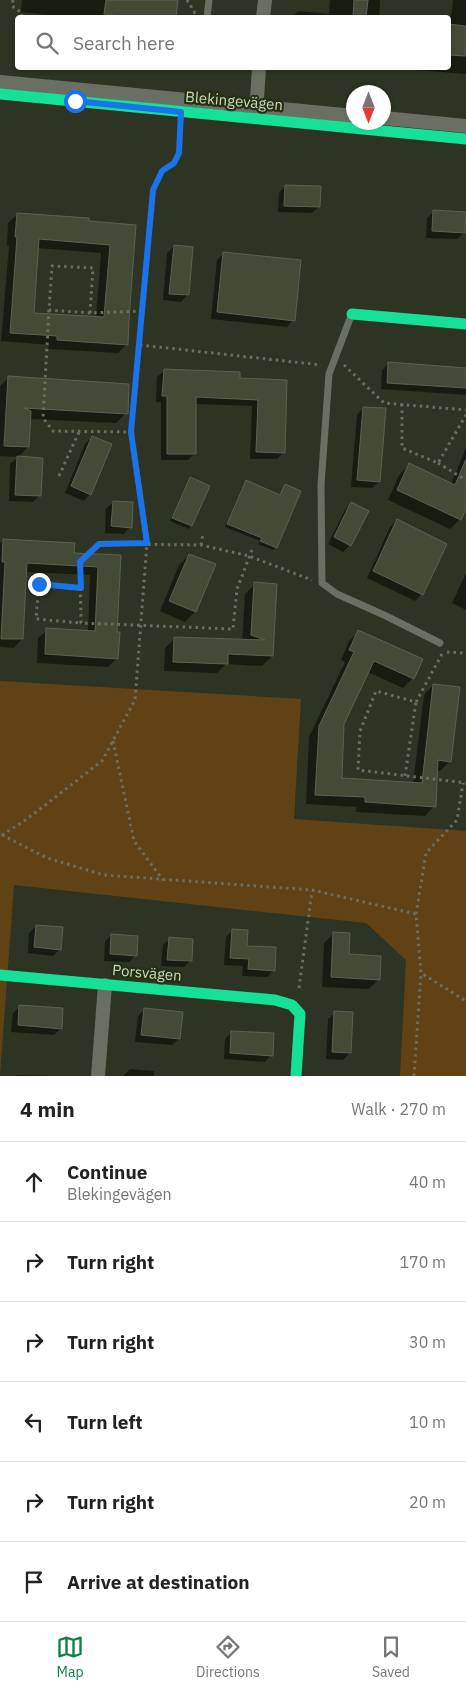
<!DOCTYPE html>
<meta charset="utf-8">
<style>
:root{--surface:#fff;--page:#f6f6f6;--text:#222;--muted:#767676;--line:#e0e0e0;--accent:#0b8043}
body{margin:0;font-family:"IBM Plex Sans",sans-serif;background:var(--page);color:var(--text)}
.compass{position:absolute;left:346px;top:85px;width:45px;height:45px;border-radius:50%;background:var(--surface);box-shadow:0 1px 4px #0004;rotate:180deg}
.stop{position:absolute;width:15px;height:15px;margin:-11px;border:4px solid #1a73e8;border-radius:50%;background:#fff}
.stop.end{background:#1a73e8;border-color:#fff;box-shadow:0 1px 5px #0008}
.list{margin:0;padding:0;list-style:none}
h2{display:flex;justify-content:space-between;align-items:center;height:65px;margin:0;padding:0 20px;font-size:21px}
h2 small{font-size:16px;font-weight:400;color:var(--muted)}
.list li{display:grid;grid-template-columns:32px 1fr auto;gap:15px;align-items:center;box-sizing:border-box;height:80px;padding:0 20px;border-top:1px solid var(--line)}
.list b{display:block;font-size:19px;white-space:nowrap}
.list p{margin:0;font-size:16px;white-space:nowrap;color:var(--muted)}
.list em{font-size:16px;font-style:normal;color:var(--muted)}
.icon{flex:none;width:28px;height:28px;fill:none;stroke:currentColor;stroke-width:2;stroke-linecap:round;stroke-linejoin:round}
.map{position:relative;flex:none;width:466px;height:1076px;overflow:hidden}
.search{position:absolute;background:var(--surface);box-shadow:0 1px 4px #0004;left:15px;right:15px;top:15px;height:55px;display:flex;align-items:center;gap:12px;box-sizing:border-box;padding:0 18px;border-radius:5px;color:var(--muted);font-size:19px}
.sheet{height:545px;background:var(--surface)}
nav{display:flex;justify-content:space-around;align-items:center;box-sizing:border-box;height:70px;border-top:1px solid var(--line);background:var(--surface);font-size:14px;color:var(--muted)}
nav a{display:grid;justify-items:center;gap:2px}
nav .on{color:var(--accent)}
.map>svg:first-child{display:block}
.green{fill:#614215}
.shadow{fill:#0007;fill-rule:evenodd}
.building{fill:#434b37;stroke:#5b6253;fill-rule:evenodd}
.lines{fill:none;stroke-linecap:round;stroke-linejoin:round}
.path{stroke:#697063;stroke-width:3;stroke-dasharray:2.5 4;stroke-linecap:butt}
.lane{stroke:#697063;stroke-width:7}
.street{stroke:#697063;stroke-width:14}
.fast{stroke:#16e098;stroke-width:11}
.route{stroke:#1a73e8;stroke-width:6}
.labels{text-anchor:middle;stroke-width:4.5;stroke-linejoin:round;paint-order:stroke}
.street-label{font-size:15px;fill:#ccd6c3;stroke:#243111}
</style>
<div class="map">
<svg width="466" height="1076" viewBox="0 0 466 1076">
<rect width="100%" height="100%" fill="#2d3423"/>
<polygon class="green" points="0,681 301,699 294,819 466,831 466,1076 400,1076 406,960 366,923 14,885 0,1076"/>
<g class="shadow">
<polygon points="22,0 177,0 175,18 77,18 21,12"/>
<polygon points="330,0 380,0 379,18 291,18 298,11 329,14"/>
<polygon points="453,0 466,0 466,74 394,68 448,68 448,26 450,26"/>
<polygon points="285,186 319,207 312,213 278,212 279,193"/>
<polygon points="433,212 464,233 457,239 426,238 427,218"/>
<path d="M18,214L88,222L135,226L127,344L118,353L48,349L49,345L1,341L9,246H7L8,223ZM37,248L101,253L96,318L32,314Z"/>
<polygon points="174,246 187,295 181,302 163,300 167,253"/>
<polygon points="224,253 293,320 287,327 211,319 217,260"/>
<polygon points="389,363 466,369 466,395 381,389 382,370"/>
<polygon points="164,371 238,379 286,381 283,453 277,459 250,459 252,406 195,404 195,453 188,460 161,460 161,402 156,402 157,377"/>
<polygon points="8,378 126,413 116,423 29,419 28,447 17,458 40,495 33,502 9,501 10,464 18,457 0,456 0,386"/>
<polygon points="363,408 379,482 372,488 351,487 357,415"/>
<polygon points="92,437 90,494 84,501 65,493 85,444"/>
<polygon points="466,448 466,506 460,519 450,529 388,500 399,475 409,465 451,484"/>
<polygon points="190,479 208,486 191,526 188,529 170,521 187,482"/>
<polygon points="246,482 279,496 285,486 276,547 273,550 258,544 260,541 225,527 243,485"/>
<polygon points="113,502 130,527 124,534 105,533 106,509"/>
<polygon points="351,504 350,545 343,552 328,544 345,510"/>
<polygon points="397,520 422,594 415,601 367,578 390,527"/>
<polygon points="3,540 73,554 120,556 116,633 117,658 108,667 37,663 38,638 47,630 88,632 90,575 25,572 22,639 14,648 0,647 0,544"/>
<polygon points="189,555 195,612 185,622 160,611 179,565"/>
<polygon points="466,573 466,610 452,603"/>
<polygon points="255,584 272,656 262,666 226,664 217,673 164,671 165,648 175,638 242,641 245,594"/>
<polygon points="358,632 413,678 403,688 368,672 343,723 340,779 413,784 424,695 433,685 450,761 440,771 437,771 434,806 425,816 356,812 356,807 306,804 309,737 345,662 341,660 349,641"/>
<polygon points="36,926 60,949 53,956 28,953 29,933"/>
<polygon points="232,931 245,947 274,970 267,977 242,976 243,966 224,965 226,937"/>
<polygon points="334,933 348,955 379,979 369,989 322,987 324,943"/>
<polygon points="111,935 136,955 129,962 104,961 105,942"/>
<polygon points="170,939 190,961 184,967 161,966 163,945"/>
<polygon points="19,1007 61,1028 54,1035 11,1032 13,1013"/>
<polygon points="145,1009 179,1039 172,1045 135,1042 138,1016"/>
<polygon points="335,1013 350,1053 343,1060 326,1059 328,1019"/>
<polygon points="232,1032 271,1055 265,1062 224,1059 225,1039"/>
<polygon points="130,1069 154,1071 154,1076 123,1076"/>
<polygon points="17,1075 52,1076 16,1076"/>
</g>
<g class="building">
<polygon points="106,0 178,0 176,18 137,18 104,14"/>
<polygon points="354,0 368,0 366,18 353,18"/>
<polygon points="448,24 466,26 466,56 448,55"/>
<polygon points="285,185 321,186 320,207 284,206"/>
<polygon points="433,210 466,212 465,233 432,231"/>
<path d="M17,213L89,218V221L136,225L129,319L128,345L57,340V336L10,333L17,237H15ZM39,239L110,245L104,317L34,313Z"/>
<polygon points="174,245 193,247 189,295 169,294"/>
<polygon points="223,252 301,260 295,321 217,312"/>
<polygon points="388,362 466,368 466,388 387,383"/>
<polygon points="164,369 240,372 240,378 287,380 285,453 256,452 258,400 196,397 196,454 167,454 167,396 162,396"/>
<polygon points="8,376 129,384 128,414 24,408 31,411 29,447 4,446"/>
<polygon points="363,407 386,408 380,482 357,480"/>
<polygon points="92,436 112,444 91,495 71,486"/>
<polygon points="17,456 43,458 41,496 15,495"/>
<polygon points="466,459 466,509 461,520 397,490 409,463 455,485"/>
<polygon points="190,477 210,486 192,526 172,518"/>
<polygon points="246,480 280,495 285,484 301,491 277,548 260,541 262,538 227,524"/>
<polygon points="113,501 133,502 132,528 111,526"/>
<polygon points="351,502 369,511 351,546 334,537"/>
<polygon points="397,519 447,544 423,595 373,571"/>
<polygon points="3,539 75,543 74,553 121,555 117,632 120,632 118,659 45,654 46,628 95,631 98,567 27,563 23,639 1,639 5,562 2,562"/>
<polygon points="189,554 216,564 196,612 169,601"/>
<polygon points="254,582 277,584 273,656 228,654 228,664 173,662 174,637 265,640 251,635"/>
<polygon points="358,630 423,659 414,679 374,661 344,724 342,778 422,783 433,684 460,687 451,762 438,760 436,807 365,802 365,797 315,795 319,726 354,652 349,650"/>
<polygon points="36,925 63,927 61,950 34,947"/>
<polygon points="232,929 248,930 247,946 276,947 275,971 248,969 249,959 230,958"/>
<polygon points="333,932 350,933 349,954 381,956 380,980 331,977"/>
<polygon points="111,934 138,936 137,956 110,954"/>
<polygon points="169,937 193,939 192,961 167,960"/>
<polygon points="19,1005 63,1008 62,1029 18,1025"/>
<polygon points="144,1008 183,1012 180,1039 141,1035"/>
<polygon points="334,1011 353,1012 351,1053 332,1052"/>
<polygon points="231,1031 274,1033 273,1056 230,1053"/>
</g>
<g class="lines">
<g class="path">
<polyline points="13,0 12,6 22,13 22,18"/>
<polyline points="187,0 195,13 197,13"/>
<polyline points="49,310 43,418 53,431 131,432"/>
<polyline points="90,313 93,268 52,266 49,310 90,313 143,311"/>
<polyline points="140,345 321,365"/>
<polyline points="344,365 384,403 466,410"/>
<polyline points="402,404 402,448 438,463 466,415"/>
<polyline points="438,463 466,480"/>
<polyline points="59,476 79,432"/>
<polyline points="201,545 203,534"/>
<polyline points="252,550 237,589 233,629 81,623 80,562 99,544 201,545 249,556 312,580"/>
<polyline points="81,588 39,584 36,619 81,623"/>
<polyline points="447,652 466,653"/>
<polyline points="442,654 416,702 376,691 360,731 358,770 466,783"/>
<polyline points="113,741 134,841 163,880"/>
<polyline points="405,776 416,702"/>
<polyline points="2,835 27,819 102,761 135,700 147,543 131,432 153,190 162,171 174,163 179,153 180,129"/>
<polyline points="2,835 47,858 104,875 312,890 416,914 421,973 466,1001"/>
<polyline points="416,914 426,853 457,820 463,783"/>
<polyline points="299,988 312,891"/>
<polyline points="414,1076 421,973"/>
</g>
<g class="lane">
<polyline points="207,18 209,0"/>
<polyline points="351,316 329,374 321,485 322,583 337,594 384,615 440,643"/>
</g>
<g class="street">
<polyline points="263,18 265,0"/>
<polyline points="0,82 354,116"/>
<polyline points="256,114 259,68"/>
<polyline points="384,118 466,126"/>
<polyline points="98,1076 105,985"/>
</g>
<g class="fast">
<polyline points="0,94 466,139"/>
<polyline points="352,314 466,324"/>
<polyline points="0,975 275,1000 292,1005 300,1014 296,1076"/>
</g>
</g>
<g class="lines">
<polyline class="route" points="39,584 81,588 80,562 99,544 147,543 131,432 153,190 162,171 174,163 179,153 181,112 75,101"/>
</g>
<g class="labels">
<g class="street-label">
<text transform="translate(234 101) rotate(5)" y="5">Blekingevägen</text>
<text transform="translate(147 973) rotate(5)" y="5">Porsvägen</text>
</g>
</g>
</svg>
<svg class="compass" viewBox="-18 -18 36 36"><path d="M0-13l5 13h-10z" fill="#e53935"/><path d="M0 13l5-13h-10z" fill="#767676"/></svg>
<div class="stop" style="left:75px;top:101px"></div>
<div class="stop end" style="left:39px;top:584px"></div>
<div class="search"><svg class="icon" aria-label="search" viewBox="0 0 24 24"><circle cx="10" cy="10" r="6"/><path d="M15 15l6 6"/></svg>Search here</div>
</div>
<section class="sheet">
<h2>4 min<small>Walk · 270 m</small></h2>
<ul class="list">
<li><svg class="icon" aria-label="ahead" viewBox="0 0 24 24"><path d="M12 20V5M6 11l6-6 6 6"/></svg><div><b>Continue</b><p>Blekingevägen</p></div><em>40 m</em></li>
<li><svg class="icon" aria-label="right" viewBox="0 0 24 24"><path d="M7 20v-9h11M14 6l5 5-5 5"/></svg><div><b>Turn right</b></div><em>170 m</em></li>
<li><svg class="icon" aria-label="right" viewBox="0 0 24 24"><path d="M7 20v-9h11M14 6l5 5-5 5"/></svg><div><b>Turn right</b></div><em>30 m</em></li>
<li><svg class="icon" aria-label="left" viewBox="0 0 24 24"><path d="M17 20v-9H6M10 6l-5 5 5 5"/></svg><div><b>Turn left</b></div><em>10 m</em></li>
<li><svg class="icon" aria-label="right" viewBox="0 0 24 24"><path d="M7 20v-9h11M14 6l5 5-5 5"/></svg><div><b>Turn right</b></div><em>20 m</em></li>
<li><svg class="icon" aria-label="arrive" viewBox="0 0 24 24"><path d="M6 21V4h12l-3 4 3 4H6"/></svg><div><b>Arrive at destination</b></div></li>
</ul>
</section>
<nav>
<a class="on"><svg class="icon" aria-label="map" viewBox="0 0 24 24"><path d="M3 6l6-2 6 2 6-2v14l-6 2-6-2-6 2zM9 4v14M15 6v14"/></svg>Map</a>
<a><svg class="icon" aria-label="directions" viewBox="0 0 24 24"><path d="M12 3l9 9-9 9-9-9zM9 14v-3h6M13 9l2 2-2 2"/></svg>Directions</a>
<a><svg class="icon" aria-label="saved" viewBox="0 0 24 24"><path d="M7 4h10v16l-5-4-5 4z"/></svg>Saved</a>
</nav>
